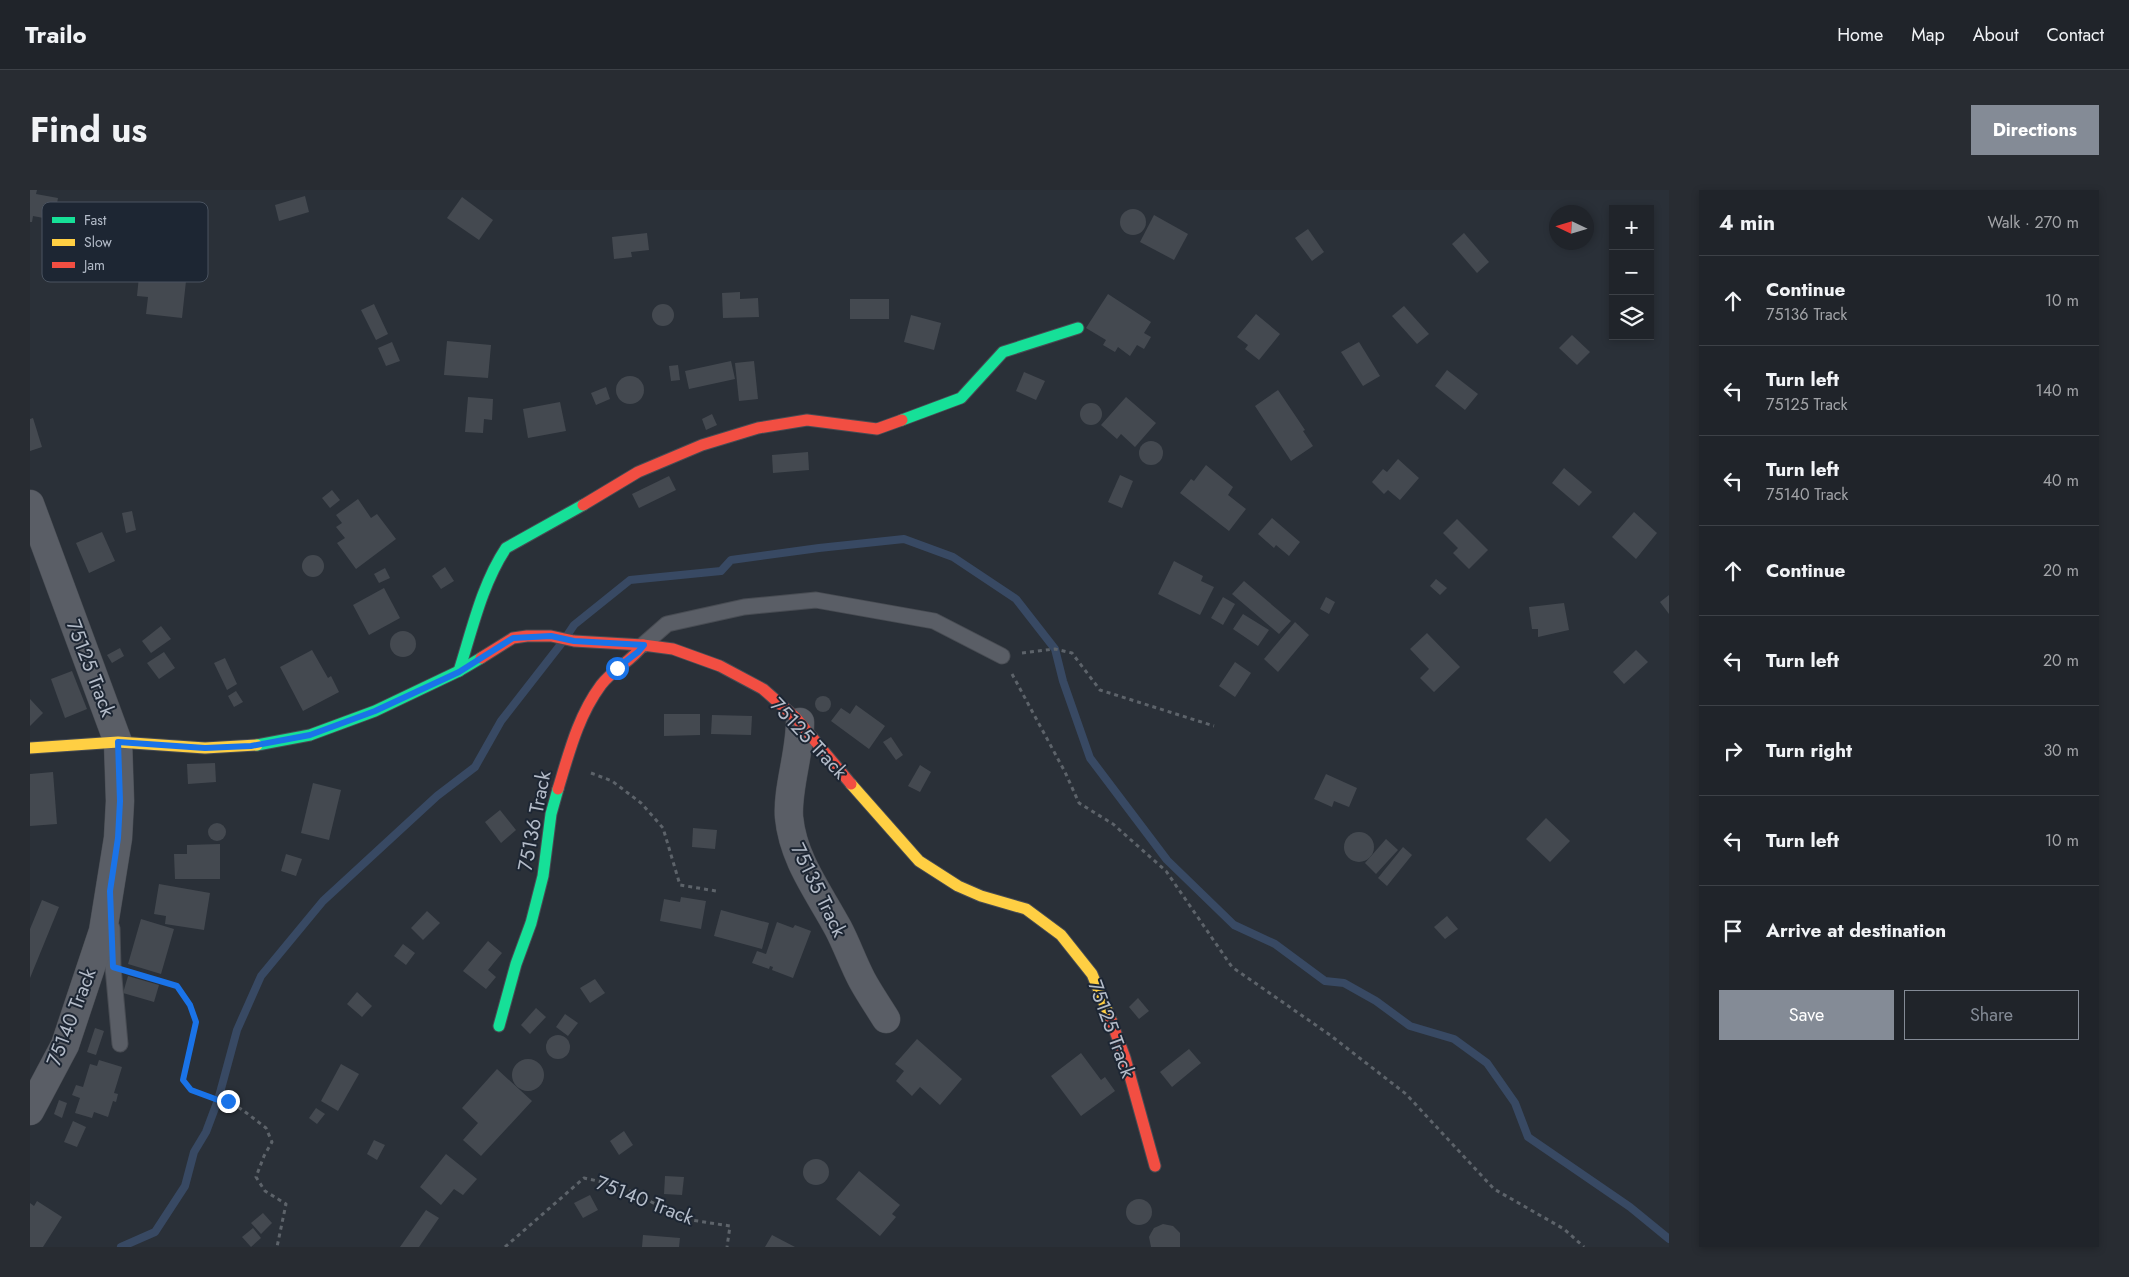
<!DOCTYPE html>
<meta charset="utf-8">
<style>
:root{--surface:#20242a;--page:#282c32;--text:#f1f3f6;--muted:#a2a4a8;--line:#3d4147;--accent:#848b96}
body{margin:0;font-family:Jost,sans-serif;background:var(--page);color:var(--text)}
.controls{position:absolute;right:15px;top:15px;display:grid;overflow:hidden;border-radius:0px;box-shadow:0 2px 8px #0003}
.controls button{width:45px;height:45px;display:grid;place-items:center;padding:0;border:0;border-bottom:1px solid var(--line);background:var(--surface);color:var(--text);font:25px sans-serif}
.compass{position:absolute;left:1519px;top:15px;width:45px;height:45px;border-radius:50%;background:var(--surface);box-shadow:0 2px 8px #0003;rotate:274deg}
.stop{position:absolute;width:15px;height:15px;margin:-11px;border:4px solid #1a73e8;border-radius:50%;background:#fff}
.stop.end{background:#1a73e8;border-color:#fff;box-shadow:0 1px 5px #0008}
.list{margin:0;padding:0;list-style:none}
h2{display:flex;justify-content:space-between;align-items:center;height:65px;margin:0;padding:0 20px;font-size:21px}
h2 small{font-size:16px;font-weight:400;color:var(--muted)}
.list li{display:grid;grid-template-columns:32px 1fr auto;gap:15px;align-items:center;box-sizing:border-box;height:90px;padding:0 20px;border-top:1px solid var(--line)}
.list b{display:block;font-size:19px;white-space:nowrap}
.list p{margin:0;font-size:16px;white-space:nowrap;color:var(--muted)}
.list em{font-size:16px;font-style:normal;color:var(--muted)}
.actions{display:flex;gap:10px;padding:15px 20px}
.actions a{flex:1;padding:11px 0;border:1px solid var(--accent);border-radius:0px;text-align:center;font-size:18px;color:var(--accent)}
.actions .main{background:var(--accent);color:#fff}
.icon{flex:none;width:28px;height:28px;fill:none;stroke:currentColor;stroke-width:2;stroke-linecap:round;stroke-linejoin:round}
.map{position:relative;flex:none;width:1639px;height:1057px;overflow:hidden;border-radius:0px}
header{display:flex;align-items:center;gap:30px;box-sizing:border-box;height:70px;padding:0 25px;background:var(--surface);border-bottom:1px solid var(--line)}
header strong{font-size:24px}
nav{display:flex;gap:28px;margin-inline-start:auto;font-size:18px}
.intro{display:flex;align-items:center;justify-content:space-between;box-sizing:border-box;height:120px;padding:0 30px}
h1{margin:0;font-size:35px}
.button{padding:12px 22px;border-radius:0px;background:var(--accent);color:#fff;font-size:18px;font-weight:700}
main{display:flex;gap:30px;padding:0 30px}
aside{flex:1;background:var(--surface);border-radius:0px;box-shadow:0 2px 8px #0003}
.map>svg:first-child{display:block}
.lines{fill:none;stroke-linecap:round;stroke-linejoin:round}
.stream{stroke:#384963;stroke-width:8}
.building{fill:#444950}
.lane-casing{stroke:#484c53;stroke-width:17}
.street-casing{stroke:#484c53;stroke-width:29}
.fast-casing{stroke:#484c53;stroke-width:13}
.slow-casing{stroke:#484c53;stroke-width:13}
.jam-casing{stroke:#484c53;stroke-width:13}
.path{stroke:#5d636a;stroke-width:3;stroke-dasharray:4 4;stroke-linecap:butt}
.lane{stroke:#5a5e66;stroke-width:15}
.street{stroke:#5a5e66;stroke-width:28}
.fast{stroke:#16e098;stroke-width:11}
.slow{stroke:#ffcf43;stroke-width:11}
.jam{stroke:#f24e42;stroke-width:11}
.route{stroke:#1a73e8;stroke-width:6}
.labels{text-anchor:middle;stroke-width:4;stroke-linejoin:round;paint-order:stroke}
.street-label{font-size:20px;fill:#b4bcc9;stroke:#1d2633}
.key{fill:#1d2633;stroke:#4a5360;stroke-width:1}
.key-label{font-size:14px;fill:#b4bcc9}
</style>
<header>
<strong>Trailo</strong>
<nav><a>Home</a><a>Map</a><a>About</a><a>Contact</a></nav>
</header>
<div class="intro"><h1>Find us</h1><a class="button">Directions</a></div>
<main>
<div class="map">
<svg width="1639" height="1057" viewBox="0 0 1639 1057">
<rect width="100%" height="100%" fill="#2a3038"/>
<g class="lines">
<g class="stream">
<polyline points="538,444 544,435 600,390 691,381 701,370 789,358 874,349 923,367 986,409 1025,459 1033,491 1060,568 1137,670 1204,735 1245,754 1295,791 1314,793 1346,811 1380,836 1424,849 1457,873 1485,913 1498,947 1600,1017 1639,1049"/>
<polyline points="91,1057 125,1042 155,996 164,962 176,942 188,910 207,840 231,786 293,711 407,606 445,577 471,531 531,454"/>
</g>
</g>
<g class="building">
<polygon points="0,0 7,0 6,4 28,8 24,30 3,26 2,32 0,32"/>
<polygon points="275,6 279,22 249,31 245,15"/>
<polygon points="432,7 463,30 449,50 417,28"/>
<circle cx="1103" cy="32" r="13"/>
<polygon points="1124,25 1158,44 1144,70 1110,52"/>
<polygon points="1278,39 1294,62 1282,71 1265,48"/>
<polygon points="617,43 619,60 601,62 602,67 584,69 582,47"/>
<polygon points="1434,43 1459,72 1447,83 1422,54"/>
<polygon points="109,86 156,91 152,128 116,124 118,107 107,106"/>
<polygon points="710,102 710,109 728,108 729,127 693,128 692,103"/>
<polygon points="1078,104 1121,132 1114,143 1121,147 1114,159 1107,155 1100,166 1088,157 1085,162 1073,155 1076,150 1056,138"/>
<rect x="820" y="109" width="39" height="20"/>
<circle cx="633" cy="125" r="11"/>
<polygon points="344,114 358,144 346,150 331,120"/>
<polygon points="1374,116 1399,144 1387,154 1362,126"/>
<polygon points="1226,124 1250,144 1229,170 1215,159 1218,155 1207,147"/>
<polygon points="881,125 911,133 904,160 874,152"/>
<polygon points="1542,145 1560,162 1547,175 1529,158"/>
<polygon points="417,151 461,155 458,188 414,185"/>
<polygon points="362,152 370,171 356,176 348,158"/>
<polygon points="1329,152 1350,186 1333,196 1311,162"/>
<polygon points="701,171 705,189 659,199 655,181"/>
<polygon points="724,171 728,209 709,211 705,173"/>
<polygon points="648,175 650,190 641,191 639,176"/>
<polygon points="1417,180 1448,204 1435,220 1405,196"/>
<polygon points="994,182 1015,191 1006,210 986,201"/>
<circle cx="600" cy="200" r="14"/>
<polygon points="576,197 580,209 566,215 561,203"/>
<polygon points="1248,200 1275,240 1273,241 1283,256 1261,271 1225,216"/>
<polygon points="438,207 463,209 462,230 454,229 453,243 435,242"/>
<polygon points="1096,207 1126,233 1105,257 1091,244 1087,249 1071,235"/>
<polygon points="530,212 536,241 498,248 493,219"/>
<circle cx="1061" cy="224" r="11"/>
<polygon points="682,224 687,235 676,240 672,229"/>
<polygon points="3,228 12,257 0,261 0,229"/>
<circle cx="1121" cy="263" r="12"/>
<polygon points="778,262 779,280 743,283 742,265"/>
<polygon points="1368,269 1389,288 1370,310 1358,300 1354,304 1342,292 1353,279 1357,282"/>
<polygon points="1176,275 1203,297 1198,305 1216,319 1199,341 1150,303 1161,289 1164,291"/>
<polygon points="1534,278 1562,302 1549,316 1522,293"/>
<polygon points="1090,285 1103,291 1092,318 1078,312"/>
<polygon points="639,286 646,300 609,318 602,304"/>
<polygon points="302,300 310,310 300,318 292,308"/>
<polygon points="328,309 341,328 347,324 366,349 326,379 307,353 315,348 306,337 312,333 306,325"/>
<polygon points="102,321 106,340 96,343 92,323"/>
<polygon points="1604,322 1627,343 1606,369 1582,347"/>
<polygon points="1242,328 1270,352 1259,366 1246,355 1244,358 1228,344"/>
<polygon points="1427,329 1458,360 1439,379 1423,363 1428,358 1413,343"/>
<polygon points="72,342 85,371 59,383 46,353"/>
<circle cx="283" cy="376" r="11"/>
<polygon points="1144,371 1173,386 1171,391 1184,397 1170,425 1128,404"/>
<polygon points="415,377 424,391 411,399 402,386"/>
<polygon points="355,378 360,388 349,393 344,384"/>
<polygon points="1406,389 1417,398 1410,405 1400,396"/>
<polygon points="1214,391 1261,431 1249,444 1202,404"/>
<polygon points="354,398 370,428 339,445 323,415"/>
<polygon points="1639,405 1639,424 1630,412"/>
<polygon points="1193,407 1205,414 1193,435 1181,428"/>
<polygon points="1296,407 1305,412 1299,424 1290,419"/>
<polygon points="1534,413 1539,440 1508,447 1508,439 1502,439 1499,417"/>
<polygon points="1213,424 1239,440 1228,456 1203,439"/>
<polygon points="1265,432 1279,445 1248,482 1234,469"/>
<polygon points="131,436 141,449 121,463 112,451"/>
<circle cx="373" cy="454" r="13"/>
<polygon points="1397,443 1430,477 1404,502 1390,488 1399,479 1380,459"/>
<polygon points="90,458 94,466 82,473 77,465"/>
<polygon points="282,460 298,488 301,486 309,502 273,521 250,477"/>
<polygon points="1606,460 1618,472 1594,494 1583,482"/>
<polygon points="134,462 145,478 129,489 117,473"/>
<polygon points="195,468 207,494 197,500 184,473"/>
<polygon points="1205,472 1221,483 1205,507 1189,496"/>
<polygon points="42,481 57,519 35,528 21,489"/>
<polygon points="206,501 213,512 204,517 198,506"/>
<circle cx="793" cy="514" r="8"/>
<polygon points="0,509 13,523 0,536"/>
<polygon points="826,515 855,536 839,559 801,531 811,518 820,524"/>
<polygon points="634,524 670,524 670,545 634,546"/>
<polygon points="682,525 722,526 721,545 681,544"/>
<polygon points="861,547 873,565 866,570 853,552"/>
<polygon points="185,573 186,592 158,594 157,574"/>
<polygon points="890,575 901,582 890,602 878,596"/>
<polygon points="23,582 27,634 0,636 0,584"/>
<polygon points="1296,584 1327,598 1319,617 1304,611 1302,617 1284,609"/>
<polygon points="283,593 311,600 299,650 271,643"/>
<polygon points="470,620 486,640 471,653 455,632"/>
<polygon points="1516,628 1540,651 1520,672 1496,649"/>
<circle cx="187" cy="642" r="9"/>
<polygon points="663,638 687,640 685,659 662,657"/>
<circle cx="1329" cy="657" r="15"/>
<polygon points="1356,649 1368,660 1346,684 1335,673"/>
<polygon points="190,654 190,689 145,689 144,664 157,664 157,655"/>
<polygon points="1373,657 1382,665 1357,696 1348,688"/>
<polygon points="256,664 272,669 266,686 251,681"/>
<polygon points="129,694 180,703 174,740 135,734 136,726 124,724"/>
<polygon points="651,707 676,711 671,739 630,731 634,709 650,712"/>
<polygon points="12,710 29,717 0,788 0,739"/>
<polygon points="691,720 739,733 732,759 684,746"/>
<polygon points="397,721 410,733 393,750 381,738"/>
<polygon points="1417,726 1428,739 1415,749 1404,737"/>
<polygon points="111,729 144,739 131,784 98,774"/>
<polygon points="747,732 763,738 765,735 781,741 763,788 742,780 743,777 740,776 739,779 722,773 727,761 736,764"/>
<polygon points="458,751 472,763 458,780 466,787 456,799 433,781"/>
<polygon points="373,754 385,763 376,775 364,766"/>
<polygon points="98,786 129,795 124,812 93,803"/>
<polygon points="565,789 575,803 560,813 550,798"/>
<polygon points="327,802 342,816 332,827 317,814"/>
<polygon points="1108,808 1119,821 1109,829 1099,817"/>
<polygon points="506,818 516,827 500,844 491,835"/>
<polygon points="535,824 548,833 538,846 526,837"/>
<polygon points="65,838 74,841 66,865 57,862"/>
<circle cx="528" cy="857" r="12"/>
<polygon points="887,849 932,889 910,915 890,897 882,906 866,891 874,881 865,874"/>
<polygon points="1159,859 1171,873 1142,897 1130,882"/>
<polygon points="1051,863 1071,890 1075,887 1085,901 1051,926 1021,886"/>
<circle cx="498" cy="885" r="16"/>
<polygon points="69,870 92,877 84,903 88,904 86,912 83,911 78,927 64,922 62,928 45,923 50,908 42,905 46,895 53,897 60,874 67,876"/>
<polygon points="311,874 329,884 308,921 291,911"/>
<polygon points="467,879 502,911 451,966 433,950 448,933 432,918"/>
<polygon points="29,910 37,913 32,928 24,924"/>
<polygon points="286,918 295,924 287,934 279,928"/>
<polygon points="43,931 56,937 47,957 34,952"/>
<polygon points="594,941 603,955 589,965 580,951"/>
<polygon points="344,950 355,955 347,970 337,964"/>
<polygon points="416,964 447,989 433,1005 424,999 411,1015 390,997"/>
<circle cx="786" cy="982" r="13"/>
<polygon points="829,981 870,1015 862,1024 866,1027 850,1046 806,1009"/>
<polygon points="635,986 654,987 652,1005 634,1004"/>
<polygon points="560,1005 568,1020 553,1028 544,1013"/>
<circle cx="1109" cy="1022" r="13"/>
<polygon points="7,1011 32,1027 13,1057 0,1057 0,1013 4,1016"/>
<polygon points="396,1020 409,1028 389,1057 370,1057"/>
<polygon points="233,1023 242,1033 231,1044 221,1033"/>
<polygon points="1133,1034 1143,1036 1150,1043 1150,1057 1121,1057 1119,1047 1121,1043 1124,1038"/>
<polygon points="223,1038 231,1048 221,1057 212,1047"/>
<polygon points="613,1045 650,1048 649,1057 612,1057"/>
<polygon points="742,1045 765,1057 735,1057"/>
</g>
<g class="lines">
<defs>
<g id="lane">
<polyline points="613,455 637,434 714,417 786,410 904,431 972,466"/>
<polyline points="82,738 83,777 90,854"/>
</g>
<g id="street">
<polyline points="0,314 88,552 90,611 88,648 73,741 35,855 0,921"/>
<path d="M770,532C770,563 757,599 759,627C763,669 788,701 808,738C817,755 823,773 832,790C839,803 848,816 856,829"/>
</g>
<g id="fast">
<polyline points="872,230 931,208 973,162 1048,138"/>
<path d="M429,481C442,440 452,394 476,358L553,315"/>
<polyline points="227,555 280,545 345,521 429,481 451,468"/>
<polyline points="469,836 486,774 501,733 513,686 521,624 528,599"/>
</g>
<g id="slow">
<polyline points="0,558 88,552 175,558 227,555"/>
<polyline points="821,594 889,671 928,696 951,706 996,719 1031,745 1062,784 1081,830"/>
</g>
<g id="jam">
<polyline points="553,315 608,282 672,255 728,238 777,230 847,239 872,230"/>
<polyline points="451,468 483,448 497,446 521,446 544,451 613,455 643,459 690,476 733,499 766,528 821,594"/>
<path d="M528,599C539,563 548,526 571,495C583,479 602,471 613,455"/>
<polyline points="1081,830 1095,868 1125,976"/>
</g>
</defs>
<use href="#lane" class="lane-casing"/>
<use href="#street" class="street-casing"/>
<use href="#fast" class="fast-casing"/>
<use href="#slow" class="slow-casing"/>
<use href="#jam" class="jam-casing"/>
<g class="path">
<polyline points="992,463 1025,459 1042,463 1070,500 1184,536"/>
<polyline points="982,484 1035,582 1049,613 1083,634 1136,681 1202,777 1300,845 1376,904 1464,999 1534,1039 1554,1057"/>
<polyline points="561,583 582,591 611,613 633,638 650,695 686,701 685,703"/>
<polyline points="105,784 147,796 160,815 166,832 153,890 161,900 188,910 199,911 214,921 236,938 242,952 234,966 226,987 235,1001 256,1014 247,1057"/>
<polyline points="475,1057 554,988 590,996 655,1029 700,1036 697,1057"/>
</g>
<use href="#lane" class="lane"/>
<use href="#street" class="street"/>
<use href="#fast" class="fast"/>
<use href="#slow" class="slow"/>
<use href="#jam" class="jam"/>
</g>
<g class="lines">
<polyline class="route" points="198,911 188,910 161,900 153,890 166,832 160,815 147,796 83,777 80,701 88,648 90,611 88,552 175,558 197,557 221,556 280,545 345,521 429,482 483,448 521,446 544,451 614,455 608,462 587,478"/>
</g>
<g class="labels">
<g class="street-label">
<text transform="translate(61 478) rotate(69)" y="7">75125 Track</text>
<text transform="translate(779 548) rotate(47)" y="7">75125 Track</text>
<text transform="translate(504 631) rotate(-79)" y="7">75136 Track</text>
<text transform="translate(789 700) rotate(64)" y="7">75135 Track</text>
<text transform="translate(41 827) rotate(-69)" y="7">75140 Track</text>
<text transform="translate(1082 839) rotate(70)" y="7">75125 Track</text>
<text transform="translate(615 1010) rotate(21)" y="7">75140 Track</text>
</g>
</g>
<rect x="12" y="12" width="166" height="80" rx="8" class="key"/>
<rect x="22" y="27" width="23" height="6" fill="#16e098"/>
<rect x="22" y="49" width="23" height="7" fill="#ffcf43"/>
<rect x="22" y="72" width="23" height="6" fill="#f24e42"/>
<g class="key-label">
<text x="54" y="35">Fast</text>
<text x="54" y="57">Slow</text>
<text x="54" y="80">Jam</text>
</g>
</svg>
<div class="controls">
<button>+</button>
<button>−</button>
<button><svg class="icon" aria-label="layers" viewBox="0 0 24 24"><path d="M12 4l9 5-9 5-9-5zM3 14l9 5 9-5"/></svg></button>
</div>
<svg class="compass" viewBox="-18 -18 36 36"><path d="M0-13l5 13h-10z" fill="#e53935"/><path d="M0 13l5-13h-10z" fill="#a2a4a8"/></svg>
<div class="stop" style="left:587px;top:478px"></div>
<div class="stop end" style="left:198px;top:911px"></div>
</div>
<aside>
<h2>4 min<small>Walk · 270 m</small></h2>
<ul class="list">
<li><svg class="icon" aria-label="ahead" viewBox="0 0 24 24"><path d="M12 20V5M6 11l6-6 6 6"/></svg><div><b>Continue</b><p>75136 Track</p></div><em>10 m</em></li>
<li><svg class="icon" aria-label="left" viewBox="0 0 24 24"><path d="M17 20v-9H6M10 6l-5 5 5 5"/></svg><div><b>Turn left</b><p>75125 Track</p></div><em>140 m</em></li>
<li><svg class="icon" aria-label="left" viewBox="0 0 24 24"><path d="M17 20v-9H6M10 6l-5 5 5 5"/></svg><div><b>Turn left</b><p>75140 Track</p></div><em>40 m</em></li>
<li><svg class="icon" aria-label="ahead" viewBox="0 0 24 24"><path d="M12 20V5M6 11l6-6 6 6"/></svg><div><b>Continue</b></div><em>20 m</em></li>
<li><svg class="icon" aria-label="left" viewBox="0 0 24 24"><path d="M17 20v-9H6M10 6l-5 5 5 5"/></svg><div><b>Turn left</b></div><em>20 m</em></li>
<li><svg class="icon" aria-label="right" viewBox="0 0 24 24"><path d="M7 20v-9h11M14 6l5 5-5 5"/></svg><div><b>Turn right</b></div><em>30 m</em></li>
<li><svg class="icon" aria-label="left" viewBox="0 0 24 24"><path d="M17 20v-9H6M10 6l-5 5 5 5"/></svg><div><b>Turn left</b></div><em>10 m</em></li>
<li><svg class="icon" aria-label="arrive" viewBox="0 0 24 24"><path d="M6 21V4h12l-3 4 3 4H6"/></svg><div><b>Arrive at destination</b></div></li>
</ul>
<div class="actions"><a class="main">Save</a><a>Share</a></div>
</aside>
</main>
